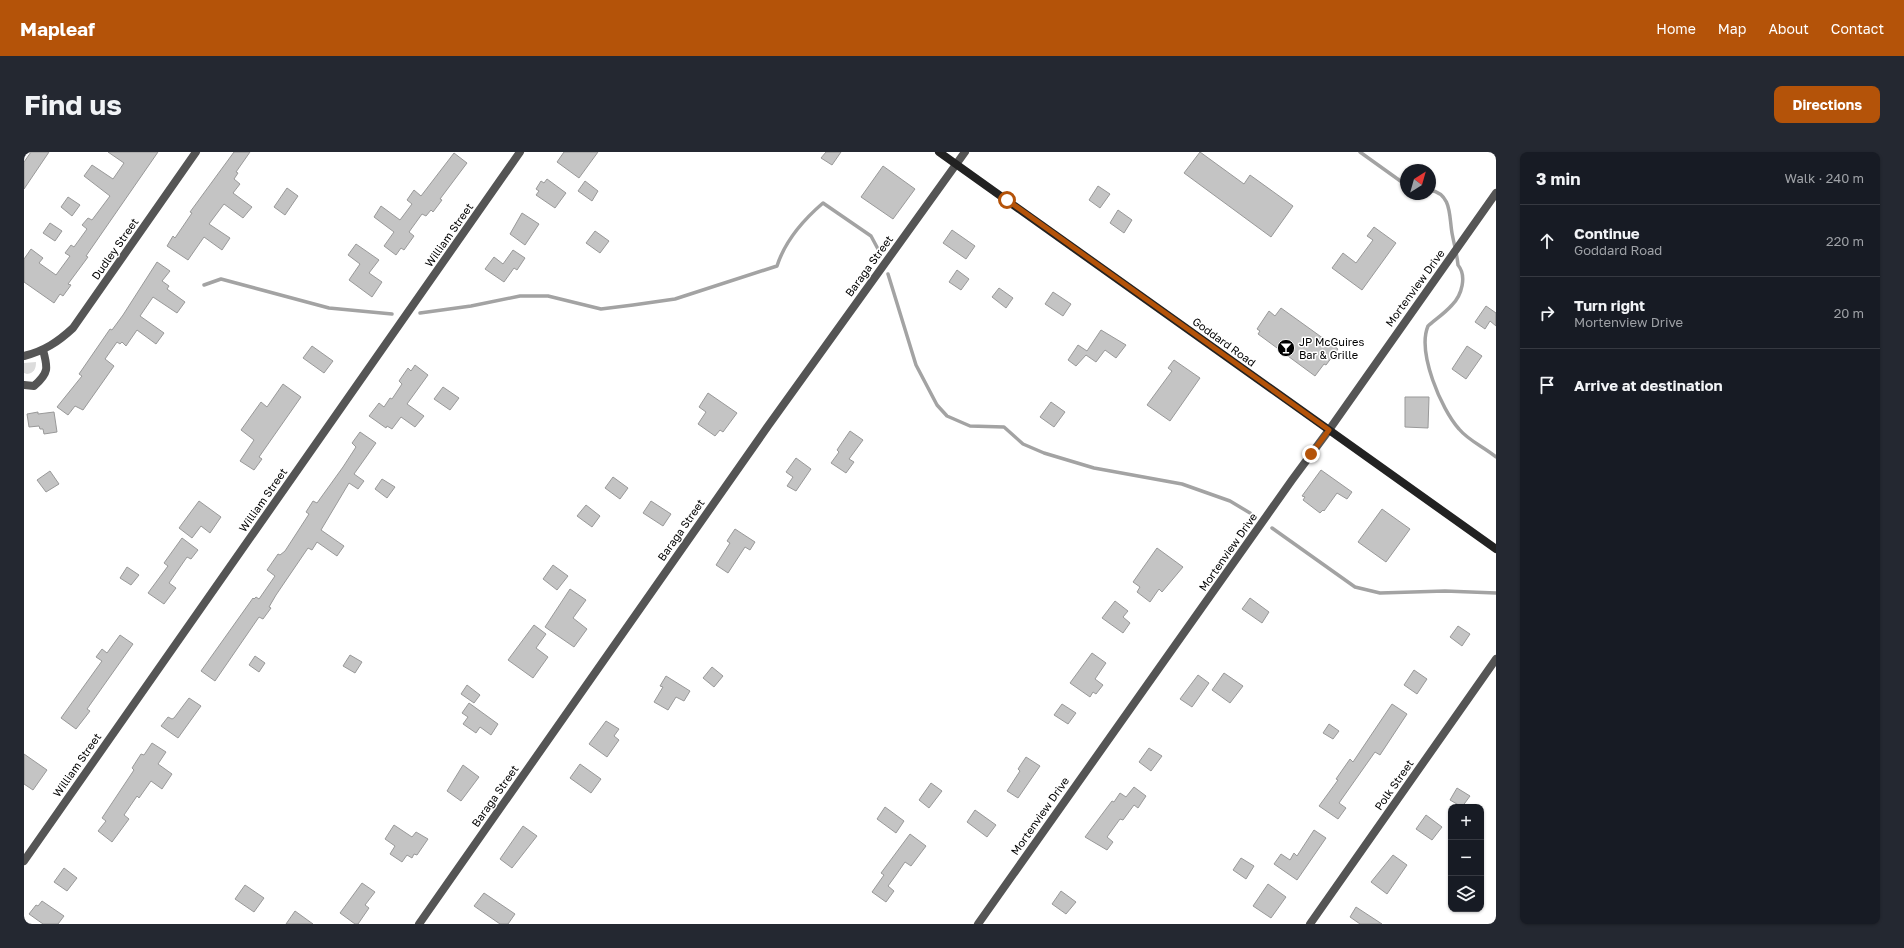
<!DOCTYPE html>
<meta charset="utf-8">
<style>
:root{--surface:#171b24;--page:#242831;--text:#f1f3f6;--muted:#9ea1a6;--line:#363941;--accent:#b45309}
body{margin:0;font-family:"Golos Text",sans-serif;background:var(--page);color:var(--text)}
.controls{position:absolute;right:12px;bottom:12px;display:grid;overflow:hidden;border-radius:8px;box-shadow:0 1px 3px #0004}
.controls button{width:36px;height:36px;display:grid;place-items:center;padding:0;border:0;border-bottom:1px solid var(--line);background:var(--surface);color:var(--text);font:20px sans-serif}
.compass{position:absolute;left:1376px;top:12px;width:36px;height:36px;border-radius:50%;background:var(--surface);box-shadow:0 1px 3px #0004;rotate:37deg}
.stop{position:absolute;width:12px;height:12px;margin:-9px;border:3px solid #b45309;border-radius:50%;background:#fff}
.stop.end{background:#b45309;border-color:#fff;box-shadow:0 1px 4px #0008}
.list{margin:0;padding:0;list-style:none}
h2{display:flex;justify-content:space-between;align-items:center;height:52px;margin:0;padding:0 16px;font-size:17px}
h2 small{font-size:13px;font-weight:400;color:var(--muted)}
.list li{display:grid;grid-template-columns:26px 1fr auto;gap:12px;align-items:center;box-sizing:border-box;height:72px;padding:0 16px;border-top:1px solid var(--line)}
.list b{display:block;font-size:15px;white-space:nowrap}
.list p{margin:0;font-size:13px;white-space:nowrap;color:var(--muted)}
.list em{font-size:13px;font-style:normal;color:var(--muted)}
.icon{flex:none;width:22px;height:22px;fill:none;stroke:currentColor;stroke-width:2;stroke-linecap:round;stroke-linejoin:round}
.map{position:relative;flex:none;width:1472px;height:772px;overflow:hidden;border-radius:8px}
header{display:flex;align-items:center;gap:24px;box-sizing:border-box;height:56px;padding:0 20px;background:var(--accent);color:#fff}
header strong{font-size:19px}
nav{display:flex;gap:22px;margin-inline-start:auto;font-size:14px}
.intro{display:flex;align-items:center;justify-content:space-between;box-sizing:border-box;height:96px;padding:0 24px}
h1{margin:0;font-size:28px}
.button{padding:10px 18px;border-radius:8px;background:var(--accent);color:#fff;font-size:14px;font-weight:700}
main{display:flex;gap:24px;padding:0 24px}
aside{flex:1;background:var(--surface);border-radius:8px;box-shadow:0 1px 3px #0004}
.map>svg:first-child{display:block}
.green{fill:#dcdcdc}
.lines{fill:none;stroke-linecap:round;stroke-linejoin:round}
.stream{stroke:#a3a3a3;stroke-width:3.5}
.building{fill:#c4c4c4;stroke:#999}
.minor{stroke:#555;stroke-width:8}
.tertiary{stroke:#555;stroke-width:8}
.secondary{stroke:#222;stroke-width:8}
.route{stroke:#b45309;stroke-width:5}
.labels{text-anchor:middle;stroke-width:3;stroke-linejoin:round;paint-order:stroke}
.street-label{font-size:11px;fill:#000;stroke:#fff}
.poi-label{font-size:11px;fill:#000;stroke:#fff;text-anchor:start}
</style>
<header>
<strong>Mapleaf</strong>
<nav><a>Home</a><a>Map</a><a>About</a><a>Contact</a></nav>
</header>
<div class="intro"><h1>Find us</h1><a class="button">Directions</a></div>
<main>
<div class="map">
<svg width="1472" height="772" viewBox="0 0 1472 772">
<rect width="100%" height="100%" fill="#fff"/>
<path class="green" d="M12,210C12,217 10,221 3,222L0,221V211Z"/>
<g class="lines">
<g class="stream">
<polyline points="1336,0 1382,33"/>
<path d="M1406,38C1428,42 1425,64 1428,81C1430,92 1433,102 1434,113C1443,124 1438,143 1428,153C1421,161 1412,167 1404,174C1393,200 1417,257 1435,277C1445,289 1460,295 1472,305"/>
<polyline points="864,122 892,213 913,253 923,264 946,274 980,275 999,292 1020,301 1070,316 1158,332 1206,349 1226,361"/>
<polyline points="180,133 197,127 305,156 368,162"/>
<path d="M396,161L447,154L496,144H524L577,157L609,153L651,147L753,114C761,89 778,69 799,51L847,84L854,97"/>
<polyline points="1248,376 1331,435 1356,441 1421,439 1472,441"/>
</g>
</g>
<g class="building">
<polygon points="7,0 25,0 0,37 0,10"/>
<polygon points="84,0 134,0 62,104 64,105 44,132 47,133 39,144 36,142 30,151 0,130 0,107 7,97 19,106 15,111 32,123 46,104 41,101 47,93 50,95 63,77 58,73 64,66 68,68 86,44 60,24 68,13 89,27 100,11"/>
<polygon points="210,0 226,0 212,20 214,21 210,27 216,32 209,41 228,55 219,66 200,52 185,72 206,86 198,98 180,85 164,108 143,94 149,84 151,86 168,61 166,60"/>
<polygon points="540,0 574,0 555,26 533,10"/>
<polygon points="802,0 817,0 808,13 797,6"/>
<polygon points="1176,0 1220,32 1226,23 1269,54 1247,85 1160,21"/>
<polygon points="430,1 443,11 416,47 418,48 409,60 407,58 402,64 398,62 385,80 390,84 380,98 377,96 372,103 360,94 370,80 350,65 357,54 376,68 388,52 383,48 390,38 397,44"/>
<polygon points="859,14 891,37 869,67 837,45"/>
<polygon points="523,27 542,41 531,56 512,43 515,39 512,37 517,29 520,31"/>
<polygon points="561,29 574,39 568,49 554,39"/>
<polygon points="1074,34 1086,42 1076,56 1065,48"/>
<polygon points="263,36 274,44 261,63 250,55"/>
<polygon points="44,45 56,53 48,64 37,55"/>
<polygon points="1094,58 1108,68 1100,81 1086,71"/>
<polygon points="498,61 515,72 501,93 486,82"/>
<polygon points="26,71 38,79 31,89 19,81"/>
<polygon points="1350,75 1372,91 1338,138 1308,116 1319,101 1332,111 1349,88 1343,84"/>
<polygon points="928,78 951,94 942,107 919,91"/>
<polygon points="571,79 585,89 576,101 562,91"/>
<polygon points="332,92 355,108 345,121 358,130 348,145 325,128 336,112 324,103"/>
<polygon points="489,98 501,106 493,118 490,116 480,130 461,117 470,105 479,112"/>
<polygon points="133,110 146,119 138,129 145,134 143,137 161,150 153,161 129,145 116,164 140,181 132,192 113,178 102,194 98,190 96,192 93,190 81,207 90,214 59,258 51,254 44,263 33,255 58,224 55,222 86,177 88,178 99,163"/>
<polygon points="933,118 945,127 937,138 925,130"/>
<polygon points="975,136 989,146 982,156 968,145"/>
<polygon points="1029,140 1047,152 1039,164 1021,152"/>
<polygon points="1462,154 1472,161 1472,174 1466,169 1461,177 1451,170"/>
<polygon points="1257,156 1314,197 1302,213 1300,212 1291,224 1234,182 1236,179 1233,177 1245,159 1251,164"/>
<polygon points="1077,178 1102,193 1092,206 1081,198 1072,210 1062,203 1052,214 1044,208 1054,193 1063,199"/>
<polygon points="288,194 309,209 300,221 279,206"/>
<polygon points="1443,194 1458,204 1442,227 1428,217"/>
<polygon points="1150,208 1176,226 1146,269 1123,253 1148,219 1144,216"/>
<polygon points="391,213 404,223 383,252 400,264 391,275 377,265 368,277 363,274 362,276 345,264 355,251 360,255 366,246 368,247 378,232 375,229 384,216 387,219"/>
<polygon points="259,232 277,245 235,305 238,307 230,318 216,309 230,288 217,278 237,250 243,255"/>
<polygon points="419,235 435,246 426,258 410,247"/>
<polygon points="684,241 713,261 699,280 696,278 691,284 674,272 682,260 675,255"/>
<polygon points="1381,245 1405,245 1404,276 1381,275"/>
<polygon points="1027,250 1041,260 1030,275 1016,265"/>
<polygon points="14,260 14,262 30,260 33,280 20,282 19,277 16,277 15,274 5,275 3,262"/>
<polygon points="826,279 839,288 825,307 830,310 822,321 807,311 815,300 813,298"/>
<polygon points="336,280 352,291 330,322 340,329 334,337 325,331 297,378 320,394 313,404 293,390 288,398 284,396 252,443 245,455 247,456 239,467 235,465 191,529 177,519 229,446 230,447 232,445 235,447 251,424 243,418 254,402 256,403 261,399 285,362 282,360 289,349 293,351 319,315 332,295 328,291"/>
<polygon points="772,306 787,317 772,339 763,334 769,325 762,320"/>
<polygon points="1297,318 1328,340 1323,347 1313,341 1300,359 1299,358 1296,361 1279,348 1281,345 1278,344"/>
<polygon points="26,319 35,332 22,340 13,328"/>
<polygon points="589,325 604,336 596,347 581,336"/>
<polygon points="358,327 371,335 363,346 351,337"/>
<polygon points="175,349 197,365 186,381 177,374 168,386 155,376"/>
<polygon points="627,349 647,362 639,374 619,361"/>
<polygon points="562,353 576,364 568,375 553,364"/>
<polygon points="1358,357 1386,377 1362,410 1334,390"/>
<polygon points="711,377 731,390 726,398 721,395 704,421 692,413 706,391 703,389"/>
<polygon points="158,386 174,398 167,407 163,405 145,431 152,436 140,452 124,441 144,414 140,411"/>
<polygon points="1133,396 1159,415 1138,440 1135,437 1126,450 1113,440 1116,435 1109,430"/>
<polygon points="529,413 544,424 533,438 519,427"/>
<polygon points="103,415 115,423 107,433 96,426"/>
<polygon points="546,437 562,448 549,466 563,477 550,495 521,475"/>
<polygon points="1226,446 1245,460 1238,471 1218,457"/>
<polygon points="1091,449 1104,459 1099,465 1106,471 1099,481 1078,466"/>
<polygon points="510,473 522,482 512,496 524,505 509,526 484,508"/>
<polygon points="1434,474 1446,482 1438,494 1426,485"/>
<polygon points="96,483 109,492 63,557 66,559 52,577 37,566 78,509 72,505 78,497 83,501"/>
<polygon points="1068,501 1082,511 1071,527 1079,533 1072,542 1069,540 1066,545 1046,531"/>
<polygon points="326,503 338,510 331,521 319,514"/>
<polygon points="231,504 241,511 235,520 225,513"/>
<polygon points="688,515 699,524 690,535 679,526"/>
<polygon points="1390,518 1403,527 1393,542 1380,533"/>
<polygon points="1200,521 1219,534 1206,551 1188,538"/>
<polygon points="1174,523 1185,531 1168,555 1156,547"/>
<polygon points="642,524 666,539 660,549 652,545 644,558 630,550 639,535 636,534"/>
<polygon points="443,533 456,543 450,551 437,542"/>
<polygon points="165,546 177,554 154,586 137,574 144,565 148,567 150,566"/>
<polygon points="445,551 474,572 467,583 456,575 452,581 439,572 444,565 438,561"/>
<polygon points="1038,552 1052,561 1044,572 1030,563"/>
<polygon points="1368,552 1383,562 1356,603 1351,600 1315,651 1322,656 1314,667 1295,654 1314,628 1312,627 1326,607 1329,610"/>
<polygon points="582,569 595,577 590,584 595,588 583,605 565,592"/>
<polygon points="1305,572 1315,579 1309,587 1299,581"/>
<polygon points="128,591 142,600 134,612 148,622 138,637 127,629 115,646 113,644 100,663 105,667 88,690 74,679 82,669 78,666 110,618 108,616 117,602 120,603"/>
<polygon points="1125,596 1138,604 1127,619 1115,610"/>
<polygon points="0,602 23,618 9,638 0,632"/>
<polygon points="1002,605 1016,614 994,646 983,639 996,619 994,617"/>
<polygon points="556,612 577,627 567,641 546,626"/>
<polygon points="439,613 455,625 437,649 423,639"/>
<polygon points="907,631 918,639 905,656 895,648"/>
<polygon points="1110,635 1122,644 1114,656 1110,653 1099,668 1096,667 1083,685 1089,690 1083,698 1061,685 1088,649 1090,650 1096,641 1102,645"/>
<polygon points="1433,636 1446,644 1438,655 1426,648"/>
<polygon points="861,655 880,669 872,681 853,667"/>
<polygon points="951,658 972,673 963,685 943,670"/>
<polygon points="1402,663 1418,675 1408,688 1392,677"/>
<polygon points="370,673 388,685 392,680 404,687 393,703 390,702 388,706 383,703 378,710 366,702 371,694 361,687"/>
<polygon points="499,674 513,684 488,716 476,707"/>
<polygon points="1290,678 1302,686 1273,728 1250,712 1257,702 1266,708 1270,701 1273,704"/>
<polygon points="886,682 902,694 887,714 881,710 872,723 864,734 870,739 862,750 848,740 860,723 857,721"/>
<polygon points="1369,703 1383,713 1363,742 1347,730"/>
<polygon points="1217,706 1230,714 1222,727 1209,718"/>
<polygon points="40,716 53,726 43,739 30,730"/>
<polygon points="338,731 351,740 341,753 345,756 334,772 331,772 316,761"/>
<polygon points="1244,732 1262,745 1247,766 1229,754"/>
<polygon points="221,733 240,746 230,760 211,747"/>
<polygon points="1037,739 1052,750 1042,762 1028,752"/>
<polygon points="460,741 491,762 484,772 476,772 450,754"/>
<polygon points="18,749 40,764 34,772 19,772 5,762 12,753 14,754"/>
<polygon points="1332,755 1358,772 1336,772 1326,765"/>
<polygon points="271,759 289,772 262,772"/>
</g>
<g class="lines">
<g class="minor">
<path d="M0,204C20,199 34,190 49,176L172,0"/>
<path d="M0,233L10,234C25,221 24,216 19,198"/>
<polyline points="0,709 496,0"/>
<polyline points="395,772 744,274 941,0"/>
<polyline points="954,772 1268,328 1305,278"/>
<polyline points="1286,772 1472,507"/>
</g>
<polyline class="tertiary" points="1305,278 1472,41"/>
<polyline class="secondary" points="915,0 1472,397"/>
</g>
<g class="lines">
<polyline class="route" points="983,48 1305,278 1287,302"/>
</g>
<defs>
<symbol id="bar-disc" viewBox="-11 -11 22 22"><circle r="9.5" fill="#000" stroke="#fff"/><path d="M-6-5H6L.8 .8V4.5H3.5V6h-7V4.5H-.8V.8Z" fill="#fff"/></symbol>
</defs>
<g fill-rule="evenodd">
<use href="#bar-disc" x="1252" y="186" width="20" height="20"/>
</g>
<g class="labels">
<g class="street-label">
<text transform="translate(425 83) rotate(-55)" y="4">William Street</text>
<text transform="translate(91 97) rotate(-55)" y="4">Dudley Street</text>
<text transform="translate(845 114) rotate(-54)" y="4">Baraga Street</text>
<text transform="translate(1391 136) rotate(-54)" y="4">Mortenview Drive</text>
<text transform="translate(1200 190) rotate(36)" y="4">Goddard Road</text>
<text transform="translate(239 348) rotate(-55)" y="4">William Street</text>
<text transform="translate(657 378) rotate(-55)" y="4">Baraga Street</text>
<text transform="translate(1204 400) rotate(-55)" y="4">Mortenview Drive</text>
<text transform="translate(53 613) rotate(-55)" y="4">William Street</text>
<text transform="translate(1370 633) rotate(-55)" y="4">Polk Street</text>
<text transform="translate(471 644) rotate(-55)" y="4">Baraga Street</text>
<text transform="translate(1016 664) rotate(-55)" y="4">Mortenview Drive</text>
</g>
<g class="poi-label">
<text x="1275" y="194">JP McGuires<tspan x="1275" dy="13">Bar &amp; Grille</tspan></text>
</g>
</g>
</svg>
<div class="controls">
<button>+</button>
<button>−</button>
<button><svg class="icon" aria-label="layers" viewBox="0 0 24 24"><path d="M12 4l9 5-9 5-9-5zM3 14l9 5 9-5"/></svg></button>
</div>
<svg class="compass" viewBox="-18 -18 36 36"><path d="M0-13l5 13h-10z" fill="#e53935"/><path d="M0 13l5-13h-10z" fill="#9ea1a6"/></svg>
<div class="stop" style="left:983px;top:48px"></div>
<div class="stop end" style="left:1287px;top:302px"></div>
</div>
<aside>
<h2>3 min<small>Walk · 240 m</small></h2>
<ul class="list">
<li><svg class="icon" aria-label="ahead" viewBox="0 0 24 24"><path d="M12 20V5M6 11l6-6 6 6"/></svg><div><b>Continue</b><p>Goddard Road</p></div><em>220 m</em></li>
<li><svg class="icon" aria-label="right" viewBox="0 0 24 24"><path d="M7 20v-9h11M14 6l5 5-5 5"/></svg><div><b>Turn right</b><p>Mortenview Drive</p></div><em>20 m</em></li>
<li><svg class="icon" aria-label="arrive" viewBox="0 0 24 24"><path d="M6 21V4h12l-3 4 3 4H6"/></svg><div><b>Arrive at destination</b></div></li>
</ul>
</aside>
</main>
